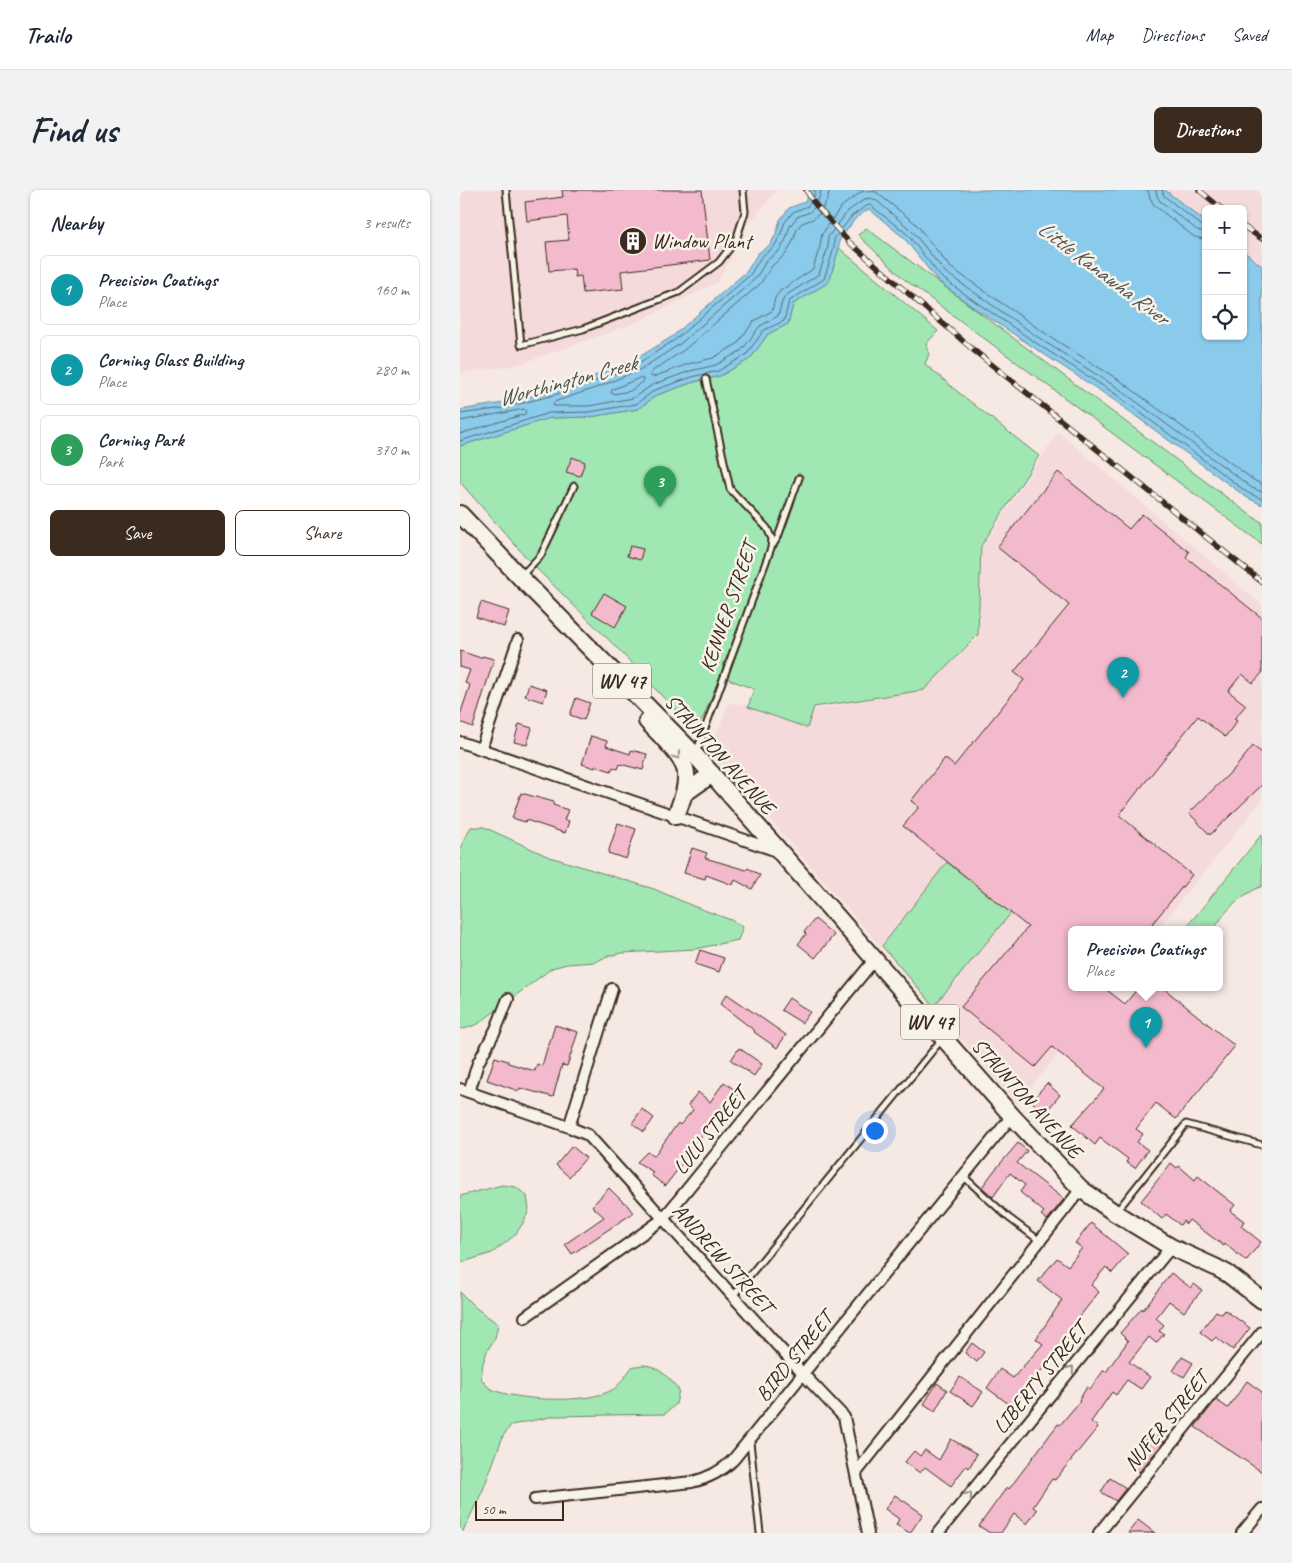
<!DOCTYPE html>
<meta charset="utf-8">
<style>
:root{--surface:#fff;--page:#f2f2f3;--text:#1f2937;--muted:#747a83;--line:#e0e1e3;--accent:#3b2a1e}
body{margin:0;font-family:Caveat,sans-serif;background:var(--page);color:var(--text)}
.controls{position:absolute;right:15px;top:15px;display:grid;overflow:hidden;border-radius:8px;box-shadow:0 1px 4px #0004}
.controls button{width:45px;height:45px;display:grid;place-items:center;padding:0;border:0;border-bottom:1px solid var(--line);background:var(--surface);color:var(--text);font:25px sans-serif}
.scale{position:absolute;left:15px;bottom:12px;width:89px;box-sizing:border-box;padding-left:5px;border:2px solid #3b2a1e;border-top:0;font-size:14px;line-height:18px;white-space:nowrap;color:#3b2a1e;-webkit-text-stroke:4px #f7f3e8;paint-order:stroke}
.you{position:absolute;left:414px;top:940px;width:18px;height:18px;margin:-12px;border:4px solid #fff;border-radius:50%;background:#1a73e8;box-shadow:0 0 0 8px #1a73e833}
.badge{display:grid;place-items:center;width:32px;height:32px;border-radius:50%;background:var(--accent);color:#fff;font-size:16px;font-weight:700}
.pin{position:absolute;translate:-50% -41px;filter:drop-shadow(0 1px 2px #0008)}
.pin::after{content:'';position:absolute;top:26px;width:18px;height:15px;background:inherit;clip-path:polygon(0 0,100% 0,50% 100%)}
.popup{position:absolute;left:608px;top:736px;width:155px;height:65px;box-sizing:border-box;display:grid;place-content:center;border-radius:8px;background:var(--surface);filter:drop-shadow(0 1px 4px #0005);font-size:16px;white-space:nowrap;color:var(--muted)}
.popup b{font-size:19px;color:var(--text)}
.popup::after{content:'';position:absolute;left:50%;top:100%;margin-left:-10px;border:10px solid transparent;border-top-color:var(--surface)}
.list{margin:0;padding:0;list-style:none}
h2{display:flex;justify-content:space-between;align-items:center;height:65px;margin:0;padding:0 20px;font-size:21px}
h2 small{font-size:16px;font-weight:400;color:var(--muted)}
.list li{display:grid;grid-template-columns:32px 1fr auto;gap:15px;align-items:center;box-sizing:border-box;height:70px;margin:0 10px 10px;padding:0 10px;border:1px solid var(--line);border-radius:8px}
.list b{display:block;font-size:19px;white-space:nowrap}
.list p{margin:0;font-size:16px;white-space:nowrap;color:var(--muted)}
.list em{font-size:16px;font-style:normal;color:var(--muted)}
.actions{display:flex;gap:10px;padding:15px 20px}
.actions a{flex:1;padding:11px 0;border:1px solid var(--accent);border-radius:8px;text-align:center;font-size:18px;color:var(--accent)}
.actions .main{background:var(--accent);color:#fff}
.icon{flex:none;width:28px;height:28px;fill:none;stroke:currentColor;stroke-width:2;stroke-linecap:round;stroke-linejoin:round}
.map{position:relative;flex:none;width:802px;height:1343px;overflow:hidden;border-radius:8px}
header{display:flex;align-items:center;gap:30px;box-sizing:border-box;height:70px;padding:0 25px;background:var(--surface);border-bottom:1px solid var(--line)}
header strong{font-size:24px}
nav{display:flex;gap:28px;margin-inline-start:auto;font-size:18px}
.intro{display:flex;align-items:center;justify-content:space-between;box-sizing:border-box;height:120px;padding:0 30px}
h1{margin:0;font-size:35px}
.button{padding:12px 22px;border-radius:8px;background:var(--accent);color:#fff;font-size:18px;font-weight:700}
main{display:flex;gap:30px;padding:0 30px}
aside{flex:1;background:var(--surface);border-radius:8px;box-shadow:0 1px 4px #0004}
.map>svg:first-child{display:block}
.built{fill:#f5dadc}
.green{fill:#a1e7b3;stroke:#6e8868}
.water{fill:#8acaeb;stroke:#6a8a99}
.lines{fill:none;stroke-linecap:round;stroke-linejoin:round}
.shore{stroke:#5b6a70;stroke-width:1}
.building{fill:#f3bacd;stroke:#3b2a1e}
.service-casing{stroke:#3b2a1e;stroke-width:9}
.minor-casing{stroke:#3b2a1e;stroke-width:14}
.primary-casing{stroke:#3b2a1e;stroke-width:20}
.service{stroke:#f7f3e8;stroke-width:5}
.minor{stroke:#f7f3e8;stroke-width:10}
.primary{stroke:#f7f3e8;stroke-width:16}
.rail-casing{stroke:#3b2a1e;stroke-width:5.5}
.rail{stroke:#f7f3e8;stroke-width:4;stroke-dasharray:11;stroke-linecap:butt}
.oneway{stroke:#998e83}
.labels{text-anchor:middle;stroke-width:5;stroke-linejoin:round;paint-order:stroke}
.shield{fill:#f7f3e8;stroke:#73665b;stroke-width:1}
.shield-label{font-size:20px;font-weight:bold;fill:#3b2a1e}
.poi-label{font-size:21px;fill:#3b2a1e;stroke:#f7f3e8;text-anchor:start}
.street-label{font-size:21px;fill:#3b2a1e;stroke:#f7f3e8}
.water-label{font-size:22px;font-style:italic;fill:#4f5251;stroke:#f7f3e8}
</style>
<header>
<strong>Trailo</strong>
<nav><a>Map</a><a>Directions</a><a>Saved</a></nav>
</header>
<div class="intro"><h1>Find us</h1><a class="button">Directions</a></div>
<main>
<aside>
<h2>Nearby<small>3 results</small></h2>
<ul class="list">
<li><span class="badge" style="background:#0f9aa8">1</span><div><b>Precision Coatings</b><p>Place</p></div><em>160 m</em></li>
<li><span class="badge" style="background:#0f9aa8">2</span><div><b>Corning Glass Building</b><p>Place</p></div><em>280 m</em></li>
<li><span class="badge" style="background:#2e9e5b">3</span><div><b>Corning Park</b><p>Park</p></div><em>370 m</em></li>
</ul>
<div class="actions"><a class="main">Save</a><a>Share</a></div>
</aside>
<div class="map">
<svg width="802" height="1343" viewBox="0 0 802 1343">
<rect width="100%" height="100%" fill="#f6e8e3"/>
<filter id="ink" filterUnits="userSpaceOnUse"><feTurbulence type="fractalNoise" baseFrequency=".02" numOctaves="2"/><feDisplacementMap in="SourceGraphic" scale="10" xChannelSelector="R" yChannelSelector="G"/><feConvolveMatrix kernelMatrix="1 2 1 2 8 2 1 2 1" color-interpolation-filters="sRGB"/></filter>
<g filter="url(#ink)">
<g class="built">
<polygon points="0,0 317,0 287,36 258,92 175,133 57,175 0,183"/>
<polygon points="705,0 802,0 802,76 783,61 783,19 746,19 746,32"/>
<polygon points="598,242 802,415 802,610 698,739 612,739 612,797 652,797 558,914 250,561 269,513 353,520 463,499 518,448 522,357"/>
</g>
<g class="green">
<polygon points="406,38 793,327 802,332 802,354 444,89 398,45"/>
<polygon points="379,58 478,141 466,154 469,164 465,174 498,202 579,266 521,356 518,445 464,500 354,517 347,538 288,517 294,499 260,486 243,528 239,533 231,535 227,533 162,463 71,373 0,292 0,256 90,228 130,227 178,219 197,205 234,192 260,186 290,169 308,144 328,134 333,114 369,92"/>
<polygon points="11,637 24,637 87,666 194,699 233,716 271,730 283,737 278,750 235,759 162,763 148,766 135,772 107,774 92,778 18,834 4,839 0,838 0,662 4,650"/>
<path d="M802,644V696C777,708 769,716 754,739H725Z"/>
<polygon points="487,672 551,723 474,816 422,756"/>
<polygon points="42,995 56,997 67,1006 69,1020 63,1033 55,1045 32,1063 0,1073 0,1006"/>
<path d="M0,1102L16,1118L38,1134L35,1148L27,1161L23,1173L21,1188C24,1192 27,1197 31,1199C57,1211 127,1214 152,1200C159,1197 167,1183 172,1177C176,1176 181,1175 185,1175C199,1176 211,1190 219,1200L216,1214L205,1224L95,1226L51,1235L43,1246L23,1300L2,1343H0Z"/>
</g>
<polygon class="water" points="351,0 705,0 746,32 746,146 783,146 783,61 802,76 802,315 786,307 651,208 579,161 510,115 477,90 444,48 409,19 395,29 379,51 379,58 369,92 333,114 328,134 308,144 290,169 260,186 234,192 197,205 178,219 130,227 90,228 0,256 0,220 43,213 93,201 137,185 176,169 213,146 287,81 298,63 310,55 316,44 320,30 329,18 345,12"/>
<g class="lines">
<g class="shore">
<polyline points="361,0 360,6 354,18 350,22 337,27 330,36 326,49 320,60 306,71 296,88 220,154 181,179 141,196 94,212 93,216 129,216 173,208 192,195 230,181 256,175 282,160 300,136 318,126 322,112 325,106 359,84 368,57 368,47 388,21 405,9 411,8 417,11 452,41 485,82 585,152 658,198 792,298 802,302"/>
<polyline points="369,0 368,8 360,23 353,29 342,33 337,39 333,51 326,64 312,76 300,94 224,160 191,182 191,186 193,187 228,174 253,168 277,154 294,131 312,121 315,108 320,101 353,79 360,56 362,44 381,17 401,2 409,1 416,2 456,34 490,77 589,146 662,192 795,291 802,294"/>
<polyline points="688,0 690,8 694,15 733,46 738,48 746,49"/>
<polyline points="696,0 697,6 700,11 737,40 746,42"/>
<polyline points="702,0 704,6 741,35 746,36"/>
<polygon points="180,188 183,189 183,192 170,201 153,204 151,203 152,200"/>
<polyline points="0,224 44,218 94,205 139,190 179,173 216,149 290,85 301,67 314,57 320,46 325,32 333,22 348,16 355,4 355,0"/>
<polyline points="0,231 64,219 66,221 65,224 0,244"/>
<polyline points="0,251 89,223 129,222 176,214 195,200 232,187 258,181 286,165 304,140 324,131 329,111 364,89 374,58 374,49 392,26 406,16 410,15 447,44 481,87 513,110 582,157 654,203 788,303 802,309"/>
</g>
</g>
<g class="building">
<polygon points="102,0 242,0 250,70 161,81 163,99 123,103 121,86 115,87 114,79 89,81 86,52 109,50 107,26 67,31 65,12 103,7"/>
<polygon points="112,267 125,272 120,286 106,282"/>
<polygon points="598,282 669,339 682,324 729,362 726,367 802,428 802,483 793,493 782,484 768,501 786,515 774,529 777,531 765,547 738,526 659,625 732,685 688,739 612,739 612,797 643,797 665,814 679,797 702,797 775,856 716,929 696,913 676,939 683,944 677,952 688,960 675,978 666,972 668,969 640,948 635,955 612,935 644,899 592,857 575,877 501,817 568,737 443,636 459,617 451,611 485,568 494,576 564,490 554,482 609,415 537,357"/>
<polygon points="170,356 183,359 180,370 167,366"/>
<polygon points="144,403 167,416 155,437 132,423"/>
<polygon points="21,412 49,421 44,437 16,427"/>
<polygon points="0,461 21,468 22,466 34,469 13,537 0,532 0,525 10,495 5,493 10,480 0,477"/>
<polygon points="69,494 87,500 83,512 65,506"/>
<polygon points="116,508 130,513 124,530 110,525"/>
<polygon points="59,534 72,538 67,555 54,552"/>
<polygon points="131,546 147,551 146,556 170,564 171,560 187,564 183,580 160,574 158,579 153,577 151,581 136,576 135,578 122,574"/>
<polygon points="793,556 802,563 802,595 750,645 729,623 775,578"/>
<polygon points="61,603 94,612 93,615 108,620 104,630 109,631 105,643 66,630 65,632 52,628"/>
<polygon points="158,633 176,639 166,669 148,663"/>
<polygon points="232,658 247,663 245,668 286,680 288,678 300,685 292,699 275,690 273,695 246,685 245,689 224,683"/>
<polygon points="355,729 374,745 355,768 338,754 346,744 344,742"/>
<polygon points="240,760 264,768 259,782 235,774"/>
<polygon points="267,804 326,845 317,858 294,842 295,841 260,814"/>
<polygon points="329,808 350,822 342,833 321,820"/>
<polygon points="95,835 118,842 107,876 102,875 93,907 60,898 59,901 27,890 35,867 48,871 48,873 75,881 77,874 82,876 88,855 89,855"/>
<polygon points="279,858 302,874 294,886 271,870"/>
<polygon points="264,892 279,903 270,916 266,913 243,942 244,943 226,963 229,965 205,996 191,985 193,982 177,972 187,962 194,966 218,933 220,935 233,920 228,915 238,902 250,912"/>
<polygon points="587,893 600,905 585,923 571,911"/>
<polygon points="182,919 194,928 184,942 172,933"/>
<polygon points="558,953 567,961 557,973 604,1009 587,1030 581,1025 584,1022 560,1002 565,995 550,983 533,1007 522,997 534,981"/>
<polygon points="112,956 126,968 109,987 96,975"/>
<polygon points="711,973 717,978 719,976 735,990 738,986 775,1015 770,1021 784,1031 781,1036 801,1052 786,1071 765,1054 764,1056 729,1030 726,1034 723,1031 720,1035 706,1024 702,1029 681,1011"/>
<polygon points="149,998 164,1013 165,1012 173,1023 112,1064 105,1054 144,1027 132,1016"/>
<polygon points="631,1033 668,1064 652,1083 646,1077 631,1095 639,1102 612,1136 615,1139 606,1152 604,1151 553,1217 527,1198 540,1179 553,1188 583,1154 576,1149 602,1110 578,1091 597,1068 608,1076 622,1058 615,1053"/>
<polygon points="711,1083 731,1098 734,1094 742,1100 724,1122 709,1111 696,1128 704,1135 699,1141 704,1144 696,1153 689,1147 669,1172 690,1187 681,1199 667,1190 656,1205 652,1202 631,1232 638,1237 595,1290 592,1289 573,1317 577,1320 567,1334 554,1324 541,1343 530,1343 519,1336 547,1297 549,1299 598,1234 600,1235 620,1211 619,1210 627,1197 630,1199 644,1180 646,1182 668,1151 660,1143 682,1118 683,1120"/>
<polygon points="765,1120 790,1138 773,1160 756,1147 752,1151 740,1142 756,1121 762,1124"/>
<polygon points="512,1153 524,1162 517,1172 505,1163"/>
<polygon points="722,1167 733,1173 724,1187 713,1181"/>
<polygon points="500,1187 523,1202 513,1216 490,1201"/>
<polygon points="787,1191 802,1202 802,1282 735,1237 756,1210 768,1218"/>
<polygon points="477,1193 487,1200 475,1221 464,1214"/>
<polygon points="690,1242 704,1252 679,1282 670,1275 687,1253 684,1250"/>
<polygon points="491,1249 517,1264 509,1278 506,1276 491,1296 465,1277 460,1283 445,1272 454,1261 460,1266 465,1260 479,1270"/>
<polygon points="650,1288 666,1298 656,1311 641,1302"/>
<polygon points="435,1305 463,1324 450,1343 436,1335 439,1329 425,1319"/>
<polygon points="678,1330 695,1343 668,1343"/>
</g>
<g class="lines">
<defs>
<g id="service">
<polyline points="46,0 61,155 123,139 219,102 259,72 276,50 285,22 283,0"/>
<polyline points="313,355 318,347 339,288"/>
<polyline points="62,385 81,365 114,296"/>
<polyline points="236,563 311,358 312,349 307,338 270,299 246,189"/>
<polyline points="503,986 549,1028 580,1051"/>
<polyline points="657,1021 726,934 802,955"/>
<polyline points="273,1106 482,849"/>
<polyline points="290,1252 300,1343"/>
</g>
<g id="minor">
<polyline points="0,552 317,661"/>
<polyline points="21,559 58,450"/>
<polyline points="0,899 109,937 128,945 343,1184 384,1227 408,1343"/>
<polyline points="9,902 18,873 36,839 48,809"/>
<polyline points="109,937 152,799"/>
<polyline points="65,1127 203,1029 415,769"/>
<polyline points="396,1283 621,999"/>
<path d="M75,1309L232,1292C249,1288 261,1282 273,1270L552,926"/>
<polyline points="478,1343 711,1057"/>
<polyline points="639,1343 802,1142"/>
<polyline points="782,1343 802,1319"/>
</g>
<g id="primary">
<polyline points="0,324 60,387 235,565 552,926 621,999 655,1023 711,1057 755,1077 768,1084 802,1110"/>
<path d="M187,531C198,543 226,568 226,584C227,599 221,612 216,626"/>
<polyline points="225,603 252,584"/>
</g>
</defs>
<use href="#service" class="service-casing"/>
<use href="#minor" class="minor-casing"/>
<use href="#primary" class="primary-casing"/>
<use href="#service" class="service"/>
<use href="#minor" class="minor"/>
<use href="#primary" class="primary"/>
<defs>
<g id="rail">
<polyline points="346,0 354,13 388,51 511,158 802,392"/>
<polyline points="739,0 762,19"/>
<polyline points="783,36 802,49"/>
</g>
</defs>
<use href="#rail" class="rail-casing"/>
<use href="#rail" class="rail"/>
</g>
<defs><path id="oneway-chevron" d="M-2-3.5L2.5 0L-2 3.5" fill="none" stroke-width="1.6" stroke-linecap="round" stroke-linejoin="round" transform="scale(1.25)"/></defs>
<g class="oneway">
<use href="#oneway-chevron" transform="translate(217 566) rotate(53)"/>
<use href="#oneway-chevron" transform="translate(611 1179) rotate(-51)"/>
<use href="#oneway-chevron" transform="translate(509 1305) rotate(-51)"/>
</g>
</g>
<defs>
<symbol id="building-disc" viewBox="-11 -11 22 22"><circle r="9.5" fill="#3b2a1e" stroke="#f7f3e8"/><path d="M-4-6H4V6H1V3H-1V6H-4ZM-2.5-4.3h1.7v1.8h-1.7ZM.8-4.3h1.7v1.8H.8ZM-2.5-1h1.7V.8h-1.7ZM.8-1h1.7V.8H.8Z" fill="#fff"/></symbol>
</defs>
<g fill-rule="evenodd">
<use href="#building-disc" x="157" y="35" width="32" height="32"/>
</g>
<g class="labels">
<g class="shield">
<rect x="133" y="473.5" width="58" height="35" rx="4"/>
<rect x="441" y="814.5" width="58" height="35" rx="4"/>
</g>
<g class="shield-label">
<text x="162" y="498">WV 47</text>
<text x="470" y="839">WV 47</text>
</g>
<g class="poi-label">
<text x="192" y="58">Window Plant</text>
</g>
<g class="street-label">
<text transform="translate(268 417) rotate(-71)" y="7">KENNER STREET</text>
<text transform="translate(260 564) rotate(48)" y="7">STAUNTON AVENUE</text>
<text transform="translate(567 908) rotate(48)" y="7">STAUNTON AVENUE</text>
<text transform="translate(250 941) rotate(-51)" y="7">LULU STREET</text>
<text transform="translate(263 1068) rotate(48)" y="7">ANDREW STREET</text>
<text transform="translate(334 1166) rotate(-51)" y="7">BIRD STREET</text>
<text transform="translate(580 1188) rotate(-51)" y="7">LIBERTY STREET</text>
<text transform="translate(706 1231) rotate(-51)" y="7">NUFER STREET</text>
</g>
<g class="water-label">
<text transform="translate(644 82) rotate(37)" y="8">Little Kanawha River</text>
<text transform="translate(107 190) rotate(-15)" y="8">Worthington Creek</text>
</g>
</g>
</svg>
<div class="controls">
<button>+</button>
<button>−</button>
<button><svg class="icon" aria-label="locate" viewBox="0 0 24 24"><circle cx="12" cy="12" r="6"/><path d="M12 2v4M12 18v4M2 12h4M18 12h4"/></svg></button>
</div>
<div class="scale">50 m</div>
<div class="you"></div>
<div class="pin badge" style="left:686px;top:858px;background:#0f9aa8">1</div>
<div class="popup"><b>Precision Coatings</b>Place</div>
<div class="pin badge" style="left:663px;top:508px;background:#0f9aa8">2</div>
<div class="pin badge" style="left:200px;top:317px;background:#2e9e5b">3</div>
</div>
</main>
